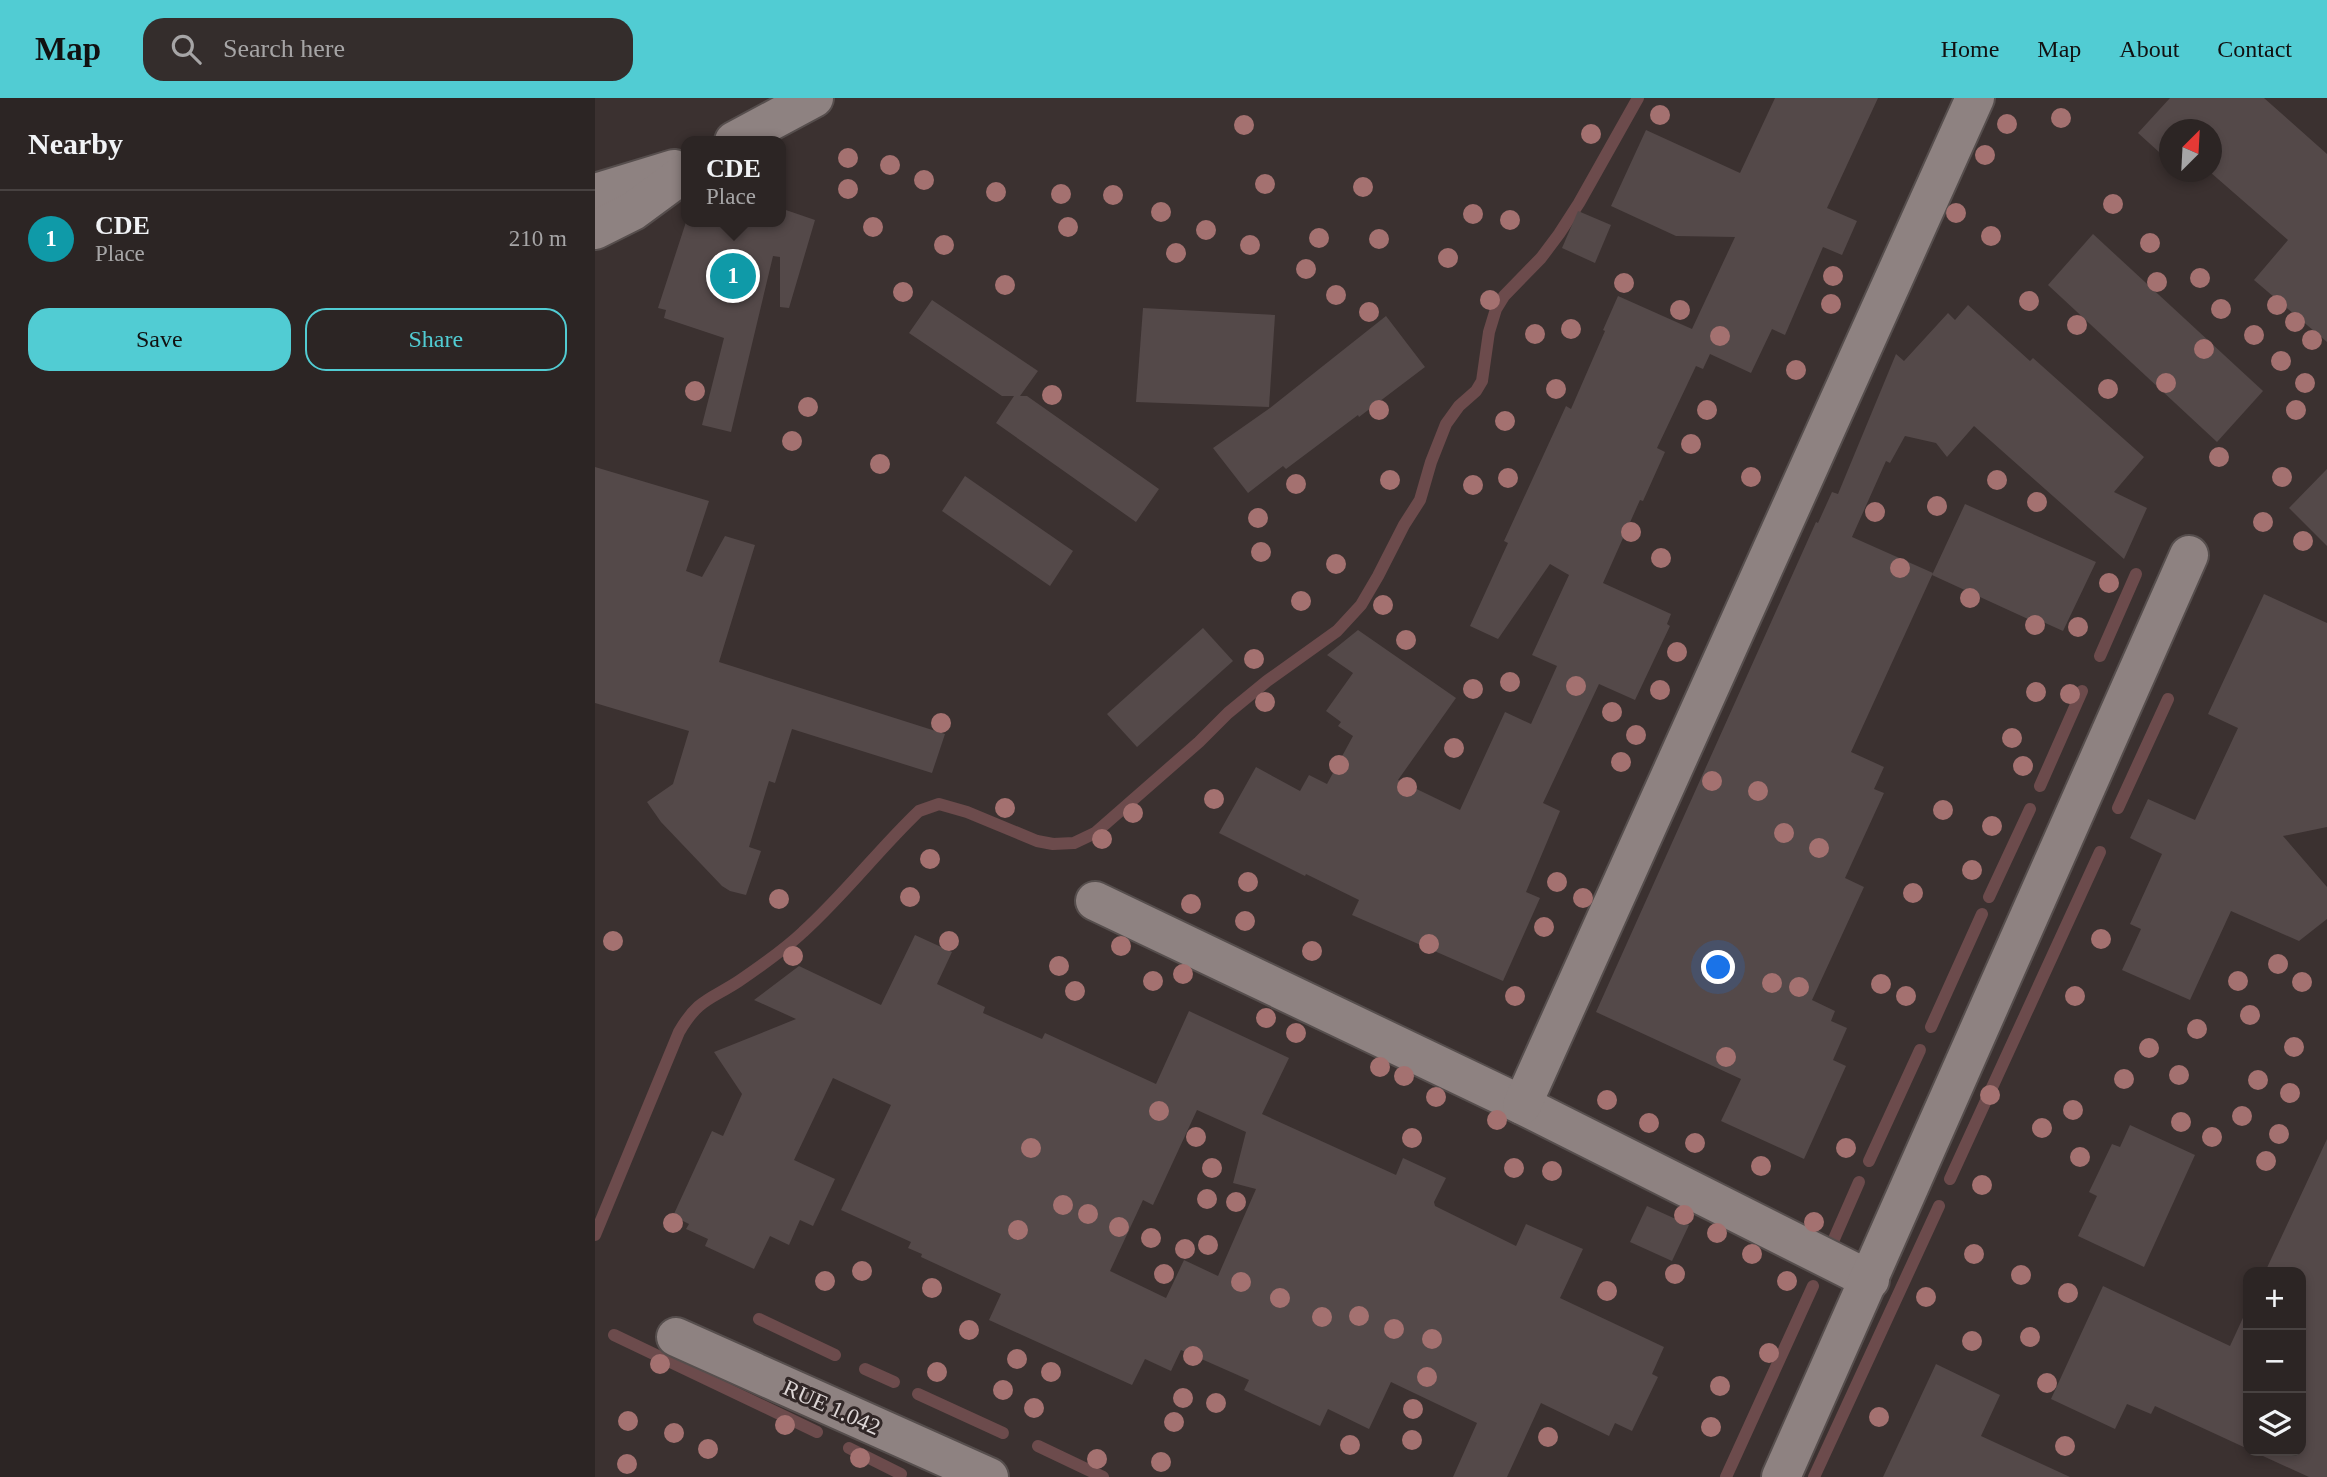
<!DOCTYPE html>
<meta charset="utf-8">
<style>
:root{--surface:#2c2524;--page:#342d2c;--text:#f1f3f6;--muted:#a6a5a6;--line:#484241;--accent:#51ccd3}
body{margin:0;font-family:Georgia,serif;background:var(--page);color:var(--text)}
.controls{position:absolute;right:21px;bottom:21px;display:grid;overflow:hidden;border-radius:14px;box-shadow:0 4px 10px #0003}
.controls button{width:63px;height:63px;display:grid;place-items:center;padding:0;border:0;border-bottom:2px solid var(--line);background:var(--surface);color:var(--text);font:35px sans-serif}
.compass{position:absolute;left:1564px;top:21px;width:63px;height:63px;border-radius:50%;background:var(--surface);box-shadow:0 4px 10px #0003;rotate:24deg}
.you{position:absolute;left:1124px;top:870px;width:24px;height:24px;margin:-18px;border:5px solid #fff;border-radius:50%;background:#1a73e8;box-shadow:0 0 0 10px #1a73e833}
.badge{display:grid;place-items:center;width:46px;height:46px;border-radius:50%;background:var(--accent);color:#fff;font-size:23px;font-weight:700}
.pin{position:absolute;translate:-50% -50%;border:4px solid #fff;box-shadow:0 2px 7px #0006}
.popup{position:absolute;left:86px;top:38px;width:105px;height:91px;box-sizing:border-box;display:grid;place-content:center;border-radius:14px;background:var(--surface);filter:drop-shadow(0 2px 5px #0005);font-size:23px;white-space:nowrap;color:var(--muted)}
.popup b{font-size:26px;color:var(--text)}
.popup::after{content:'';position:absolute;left:50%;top:100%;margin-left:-14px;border:14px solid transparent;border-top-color:var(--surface)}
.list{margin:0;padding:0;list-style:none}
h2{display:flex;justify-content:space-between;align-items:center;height:91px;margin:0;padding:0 28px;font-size:30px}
h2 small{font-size:23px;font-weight:400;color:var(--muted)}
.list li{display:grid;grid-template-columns:46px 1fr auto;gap:21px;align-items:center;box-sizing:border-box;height:98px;padding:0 28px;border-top:2px solid var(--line)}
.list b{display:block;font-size:26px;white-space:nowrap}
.list p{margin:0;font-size:23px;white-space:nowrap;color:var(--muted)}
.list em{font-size:23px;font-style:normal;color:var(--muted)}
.actions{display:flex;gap:14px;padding:21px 28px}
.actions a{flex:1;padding:16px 0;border:2px solid var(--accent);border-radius:21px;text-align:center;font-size:24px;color:var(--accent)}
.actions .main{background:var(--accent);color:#111}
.icon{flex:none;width:38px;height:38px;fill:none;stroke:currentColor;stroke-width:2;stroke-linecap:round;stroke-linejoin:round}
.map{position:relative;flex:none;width:1732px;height:1379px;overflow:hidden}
header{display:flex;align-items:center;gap:42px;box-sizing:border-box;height:98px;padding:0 35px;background:var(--accent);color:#111}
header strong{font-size:33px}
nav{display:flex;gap:38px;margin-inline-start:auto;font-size:24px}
.search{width:490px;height:63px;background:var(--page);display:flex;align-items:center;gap:18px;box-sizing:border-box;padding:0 24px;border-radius:21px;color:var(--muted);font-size:26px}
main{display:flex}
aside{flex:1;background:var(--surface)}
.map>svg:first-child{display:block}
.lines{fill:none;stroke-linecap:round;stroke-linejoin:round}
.stream{stroke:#6c4b4c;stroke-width:12}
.building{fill:#544949;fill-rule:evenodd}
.street-casing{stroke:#564e4d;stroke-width:42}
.secondary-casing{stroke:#564e4d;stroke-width:42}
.street{stroke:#8e8281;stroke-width:38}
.secondary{stroke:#8e8281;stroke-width:38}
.tree{fill:#a47170}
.labels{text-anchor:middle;stroke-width:6;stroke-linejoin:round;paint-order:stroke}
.street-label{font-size:23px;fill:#ddd6d6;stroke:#312727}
</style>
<header>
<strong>Map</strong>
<div class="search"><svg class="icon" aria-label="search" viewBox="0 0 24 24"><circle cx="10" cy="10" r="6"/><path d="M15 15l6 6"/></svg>Search here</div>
<nav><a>Home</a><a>Map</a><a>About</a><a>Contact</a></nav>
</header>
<main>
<aside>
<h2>Nearby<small></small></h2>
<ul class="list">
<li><span class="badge" style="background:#0f9aa8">1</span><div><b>CDE</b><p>Place</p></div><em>210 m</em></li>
</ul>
<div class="actions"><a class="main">Save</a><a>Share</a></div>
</aside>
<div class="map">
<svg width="1732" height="1379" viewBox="0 0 1732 1379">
<rect width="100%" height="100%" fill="#3b3130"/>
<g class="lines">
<g class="stream">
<polyline points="1505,558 1541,476"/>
<polyline points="1445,688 1487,593"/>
<polyline points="1523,710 1573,601"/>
<polyline points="1394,799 1435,711"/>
<polyline points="1336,929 1387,816"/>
<polyline points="1274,1063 1325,952"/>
<polyline points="1355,1081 1505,754"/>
<path d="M0,1137L84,934C103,901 115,902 144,883C166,868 189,852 208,834C250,796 284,751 324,713L344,706L372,714L442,743L458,746L479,745L500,735L604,644L633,615L672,583L742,533L766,507L783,478L809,427L825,402L836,364L851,326L864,308L881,293L887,283L894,234L901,211L909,198L946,160L964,136L984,105L1043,0"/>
<polyline points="1232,1157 1264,1084"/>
<polyline points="164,1221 240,1257"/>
<polyline points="19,1237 222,1334"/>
<polyline points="270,1271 299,1284"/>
<polyline points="323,1296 408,1335"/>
<polyline points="443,1348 508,1379"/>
<polyline points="254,1350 306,1376"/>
<polyline points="1131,1379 1218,1188"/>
<polyline points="1219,1379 1344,1108"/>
</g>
</g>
<g class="building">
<polygon points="1180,0 1283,0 1232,110 1262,123 1247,157 1228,149 1190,237 1177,231 1156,275 1115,256 1108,271 1101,268 1062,350 1070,354 1048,403 1045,402 1008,485 1076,516 1072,526 1075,528 1040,602 1004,586 948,705 965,713 931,794 945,800 908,883 757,817 764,802 711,776 710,778 624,735 661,669 705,693 714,677 732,686 758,638 743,628 746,624 731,613 758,575 732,557 763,532 861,600 803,682 865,712 910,614 936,626 962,568 937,557 974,477 955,466 903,541 875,528 913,445 909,443 971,308 976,311 1010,233 1008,232 1023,198 1097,231 1140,139 1081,138 1016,108 1051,32 1145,75"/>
<polygon points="1575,0 1669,0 1732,56 1732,244 1659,182 1693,142 1615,74 1616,74 1616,32 1574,32 1574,63 1543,35"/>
<polygon points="185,110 220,122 194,210 185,209 185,159 178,158 136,334 107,327 129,240 69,220 71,212 63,210 91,124 185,124"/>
<polygon points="983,113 1016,127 1000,165 967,150"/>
<polygon points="1498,136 1668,293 1622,344 1453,187"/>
<polygon points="337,202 443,273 425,298 432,298 564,391 541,424 401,325 419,298 407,298 314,235"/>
<polygon points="1373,207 1435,263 1438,260 1549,359 1519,394 1552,410 1529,461 1379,328 1352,359 1341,345 1310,338 1295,365 1291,363 1257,439 1338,475 1256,654 1289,669 1279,691 1289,695 1250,780 1269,789 1217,902 1240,913 1236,923 1252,930 1238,962 1251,968 1209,1061 1126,1023 1146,981 1001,914 1221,424 1223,425 1237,394 1243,396 1301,256 1309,263 1353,215 1360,222"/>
<polygon points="548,210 680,217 674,309 541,304"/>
<polygon points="791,218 830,269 764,319 763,317 691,371 688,368 653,395 618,350 675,310"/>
<polygon points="0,369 114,403 91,473 107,479 130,438 160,447 124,564 350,636 337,675 197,631 180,685 174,683 154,749 166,753 151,797 135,793 127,788 66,724 52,704 78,686 94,633 0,605"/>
<polygon points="1732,371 1732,448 1694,410"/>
<polygon points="370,378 478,453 455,488 347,413"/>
<polygon points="1370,406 1501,464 1468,533 1435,518 1433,521 1337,477"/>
<polygon points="1669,496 1732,525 1732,729 1688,738 1732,789 1732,821 1704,843 1636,813 1595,902 1527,872 1546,831 1535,826 1567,756 1535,740 1553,701 1600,722 1643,630 1613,616"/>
<polygon points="608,530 638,563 542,649 512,616"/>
<path d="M320,837L357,854L342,886L390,909L388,915L447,941L450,935L561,986L594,913L694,960L667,1016L801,1077L808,1060L851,1080L839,1104L840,1108L921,1148L931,1126L988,1151L965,1200L1069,1249L1057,1276L1063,1279L1037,1333L1020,1325L1014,1338L946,1305L912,1379H858L882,1325L796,1284L774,1331L733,1311L725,1328L655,1295L649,1292L654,1282L586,1252L576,1273L550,1261L537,1287L394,1222L406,1196L326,1159L327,1156L313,1150L316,1144L246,1112L296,1007L238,980L199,1062L240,1081L218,1128L205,1122L194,1147L175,1138L159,1171L110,1148L113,1141L91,1131L94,1126L78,1118L117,1033L128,1038L147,996L119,954L201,921L159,902L204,868L286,907ZM602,1012L651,1034L638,1085L661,1091L623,1178L589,1162L571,1200L515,1173L548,1102L558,1107Z"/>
<polygon points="1535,1027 1600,1057 1549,1169 1483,1138 1502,1098 1494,1094 1517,1046 1525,1049"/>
<polygon points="1732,1041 1732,1379 1714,1379 1657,1353 1706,1353 1706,1174 1670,1174"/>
<polygon points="1052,1108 1094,1127 1077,1163 1035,1144"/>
<polygon points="1508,1188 1635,1248 1653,1209 1653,1351 1560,1308 1556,1316 1532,1306 1520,1331 1456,1301"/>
<polygon points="1341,1266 1405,1297 1386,1338 1475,1379 1288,1379"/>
</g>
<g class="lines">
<defs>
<g id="street">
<polyline points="500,803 927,1007 1275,1182"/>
<polyline points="927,1007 1380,0"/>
<polyline points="81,1239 394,1379"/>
<polyline points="1186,1379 1594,457"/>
</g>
<g id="secondary">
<polyline points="139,43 219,0"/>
<polyline points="0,95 79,71"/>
<polyline points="0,132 38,113 91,74"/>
</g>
</defs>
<use href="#street" class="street-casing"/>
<use href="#secondary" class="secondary-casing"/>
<use href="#street" class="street"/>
<use href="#secondary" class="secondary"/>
</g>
<g class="tree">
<circle cx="1065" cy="17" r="10"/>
<circle cx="1466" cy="20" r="10"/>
<circle cx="1412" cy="26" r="10"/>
<circle cx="649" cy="27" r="10"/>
<circle cx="996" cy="36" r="10"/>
<circle cx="1390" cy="57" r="10"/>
<circle cx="253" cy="60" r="10"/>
<circle cx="295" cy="67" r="10"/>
<circle cx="329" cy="82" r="10"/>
<circle cx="670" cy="86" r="10"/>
<circle cx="768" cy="89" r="10"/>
<circle cx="253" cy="91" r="10"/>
<circle cx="401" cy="94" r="10"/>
<circle cx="466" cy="96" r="10"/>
<circle cx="518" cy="97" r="10"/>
<circle cx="1518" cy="106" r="10"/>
<circle cx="566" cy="114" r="10"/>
<circle cx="1361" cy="115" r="10"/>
<circle cx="878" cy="116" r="10"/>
<circle cx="915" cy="122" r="10"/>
<circle cx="278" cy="129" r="10"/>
<circle cx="473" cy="129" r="10"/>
<circle cx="611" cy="132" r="10"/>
<circle cx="1396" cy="138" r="10"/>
<circle cx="724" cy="140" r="10"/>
<circle cx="784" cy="141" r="10"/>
<circle cx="1555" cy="145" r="10"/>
<circle cx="349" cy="147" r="10"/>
<circle cx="655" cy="147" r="10"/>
<circle cx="581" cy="155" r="10"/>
<circle cx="853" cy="160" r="10"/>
<circle cx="711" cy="171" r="10"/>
<circle cx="1238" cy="178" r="10"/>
<circle cx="1605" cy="180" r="10"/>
<circle cx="1562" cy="184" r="10"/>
<circle cx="1029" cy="185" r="10"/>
<circle cx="410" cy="187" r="10"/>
<circle cx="308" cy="194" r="10"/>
<circle cx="741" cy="197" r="10"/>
<circle cx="895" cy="202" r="10"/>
<circle cx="1434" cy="203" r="10"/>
<circle cx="1236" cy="206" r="10"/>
<circle cx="1682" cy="207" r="10"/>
<circle cx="1626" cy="211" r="10"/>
<circle cx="1085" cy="212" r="10"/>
<circle cx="774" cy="214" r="10"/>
<circle cx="1700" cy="224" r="10"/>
<circle cx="1482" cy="227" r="10"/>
<circle cx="976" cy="231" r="10"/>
<circle cx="940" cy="236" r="10"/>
<circle cx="1659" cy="237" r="10"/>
<circle cx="1125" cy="238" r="10"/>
<circle cx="1717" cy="242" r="10"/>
<circle cx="1609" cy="251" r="10"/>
<circle cx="1686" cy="263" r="10"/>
<circle cx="1201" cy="272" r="10"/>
<circle cx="1571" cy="285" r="10"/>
<circle cx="1710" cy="285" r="10"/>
<circle cx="961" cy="291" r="10"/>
<circle cx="1513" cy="291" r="10"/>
<circle cx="100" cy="293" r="10"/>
<circle cx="457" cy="297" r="10"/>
<circle cx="213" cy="309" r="10"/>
<circle cx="784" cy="312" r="10"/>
<circle cx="1112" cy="312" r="10"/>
<circle cx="1701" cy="312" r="10"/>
<circle cx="910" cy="323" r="10"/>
<circle cx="197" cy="343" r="10"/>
<circle cx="1096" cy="346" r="10"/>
<circle cx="1624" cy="359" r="10"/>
<circle cx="285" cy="366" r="10"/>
<circle cx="1156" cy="379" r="10"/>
<circle cx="1687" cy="379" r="10"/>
<circle cx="913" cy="380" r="10"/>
<circle cx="795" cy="382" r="10"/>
<circle cx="1402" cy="382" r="10"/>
<circle cx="701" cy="386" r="10"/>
<circle cx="878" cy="387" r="10"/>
<circle cx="1442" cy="404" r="10"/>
<circle cx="1342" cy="408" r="10"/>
<circle cx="1280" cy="414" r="10"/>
<circle cx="663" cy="420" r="10"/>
<circle cx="1668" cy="424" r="10"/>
<circle cx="1036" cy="434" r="10"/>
<circle cx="1708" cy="443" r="10"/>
<circle cx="666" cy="454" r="10"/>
<circle cx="1066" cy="460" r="10"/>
<circle cx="741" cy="466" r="10"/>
<circle cx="1305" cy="470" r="10"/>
<circle cx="1514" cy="485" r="10"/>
<circle cx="1375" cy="500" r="10"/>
<circle cx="706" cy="503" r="10"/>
<circle cx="788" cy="507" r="10"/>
<circle cx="1440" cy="527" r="10"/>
<circle cx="1483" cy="529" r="10"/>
<circle cx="811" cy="542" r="10"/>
<circle cx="1082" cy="554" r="10"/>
<circle cx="659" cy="561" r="10"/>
<circle cx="915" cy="584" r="10"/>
<circle cx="981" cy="588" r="10"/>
<circle cx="878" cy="591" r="10"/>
<circle cx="1065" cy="592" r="10"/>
<circle cx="1441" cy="594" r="10"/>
<circle cx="1475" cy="596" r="10"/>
<circle cx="670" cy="604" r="10"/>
<circle cx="1017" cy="614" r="10"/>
<circle cx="346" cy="625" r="10"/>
<circle cx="1041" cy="637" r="10"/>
<circle cx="1417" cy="640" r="10"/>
<circle cx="859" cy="650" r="10"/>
<circle cx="1026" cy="664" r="10"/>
<circle cx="744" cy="667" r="10"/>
<circle cx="1428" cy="668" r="10"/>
<circle cx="1117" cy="683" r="10"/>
<circle cx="812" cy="689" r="10"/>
<circle cx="1163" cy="693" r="10"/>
<circle cx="619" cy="701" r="10"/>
<circle cx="410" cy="710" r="10"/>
<circle cx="1348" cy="712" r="10"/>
<circle cx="538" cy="715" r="10"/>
<circle cx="1397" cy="728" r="10"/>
<circle cx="1189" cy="735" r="10"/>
<circle cx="507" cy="741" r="10"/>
<circle cx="1224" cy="750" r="10"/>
<circle cx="335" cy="761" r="10"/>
<circle cx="1377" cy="772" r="10"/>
<circle cx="653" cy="784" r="10"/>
<circle cx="962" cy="784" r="10"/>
<circle cx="1318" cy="795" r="10"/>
<circle cx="315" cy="799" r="10"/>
<circle cx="988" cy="800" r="10"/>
<circle cx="184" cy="801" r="10"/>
<circle cx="596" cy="806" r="10"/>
<circle cx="650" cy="823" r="10"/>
<circle cx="949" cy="829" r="10"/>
<circle cx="1506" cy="841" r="10"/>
<circle cx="18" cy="843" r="10"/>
<circle cx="354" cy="843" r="10"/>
<circle cx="834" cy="846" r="10"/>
<circle cx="526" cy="848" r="10"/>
<circle cx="717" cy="853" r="10"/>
<circle cx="198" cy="858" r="10"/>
<circle cx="1683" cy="866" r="10"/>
<circle cx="464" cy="868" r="10"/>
<circle cx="588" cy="876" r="10"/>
<circle cx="558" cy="883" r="10"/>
<circle cx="1643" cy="883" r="10"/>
<circle cx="1707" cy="884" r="10"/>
<circle cx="1177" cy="885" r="10"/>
<circle cx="1286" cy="886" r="10"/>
<circle cx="1204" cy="889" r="10"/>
<circle cx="480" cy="893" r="10"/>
<circle cx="920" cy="898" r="10"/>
<circle cx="1311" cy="898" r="10"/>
<circle cx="1480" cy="898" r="10"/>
<circle cx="1655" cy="917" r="10"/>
<circle cx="671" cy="920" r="10"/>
<circle cx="1602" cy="931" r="10"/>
<circle cx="701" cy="935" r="10"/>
<circle cx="1699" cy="949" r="10"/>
<circle cx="1554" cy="950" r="10"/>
<circle cx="1131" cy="959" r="10"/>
<circle cx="785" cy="969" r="10"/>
<circle cx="1584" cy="977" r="10"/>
<circle cx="809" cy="978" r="10"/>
<circle cx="1529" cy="981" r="10"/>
<circle cx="1663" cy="982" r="10"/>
<circle cx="1695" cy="995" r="10"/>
<circle cx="1395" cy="997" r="10"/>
<circle cx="841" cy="999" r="10"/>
<circle cx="1012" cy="1002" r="10"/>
<circle cx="1478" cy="1012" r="10"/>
<circle cx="564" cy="1013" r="10"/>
<circle cx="1647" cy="1018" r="10"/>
<circle cx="902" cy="1022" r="10"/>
<circle cx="1586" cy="1024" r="10"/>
<circle cx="1054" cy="1025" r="10"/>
<circle cx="1447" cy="1030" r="10"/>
<circle cx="1684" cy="1036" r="10"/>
<circle cx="601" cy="1039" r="10"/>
<circle cx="1617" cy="1039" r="10"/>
<circle cx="817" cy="1040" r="10"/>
<circle cx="1100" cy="1045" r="10"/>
<circle cx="436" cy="1050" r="10"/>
<circle cx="1251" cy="1050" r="10"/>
<circle cx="1485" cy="1059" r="10"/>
<circle cx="1671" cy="1063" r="10"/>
<circle cx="1166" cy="1068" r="10"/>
<circle cx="617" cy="1070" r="10"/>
<circle cx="919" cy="1070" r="10"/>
<circle cx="957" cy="1073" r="10"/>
<circle cx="1387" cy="1087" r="10"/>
<circle cx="612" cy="1101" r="10"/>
<circle cx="641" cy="1104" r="10"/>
<circle cx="468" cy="1107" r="10"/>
<circle cx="493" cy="1116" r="10"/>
<circle cx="1089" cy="1117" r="10"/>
<circle cx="1219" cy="1124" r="10"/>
<circle cx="78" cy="1125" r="10"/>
<circle cx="524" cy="1129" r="10"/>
<circle cx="423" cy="1132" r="10"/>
<circle cx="1122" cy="1135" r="10"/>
<circle cx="556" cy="1140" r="10"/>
<circle cx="613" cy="1147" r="10"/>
<circle cx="590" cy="1151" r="10"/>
<circle cx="1157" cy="1156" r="10"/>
<circle cx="1379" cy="1156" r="10"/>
<circle cx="267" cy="1173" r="10"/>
<circle cx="569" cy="1176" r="10"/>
<circle cx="1080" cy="1176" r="10"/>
<circle cx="1426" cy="1177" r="10"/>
<circle cx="230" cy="1183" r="10"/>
<circle cx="1192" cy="1183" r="10"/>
<circle cx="646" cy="1184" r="10"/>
<circle cx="337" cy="1190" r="10"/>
<circle cx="1012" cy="1193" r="10"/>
<circle cx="1473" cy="1195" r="10"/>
<circle cx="1331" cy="1199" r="10"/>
<circle cx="685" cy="1200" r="10"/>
<circle cx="764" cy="1218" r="10"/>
<circle cx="727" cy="1219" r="10"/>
<circle cx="799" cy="1231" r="10"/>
<circle cx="374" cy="1232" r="10"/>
<circle cx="1435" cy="1239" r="10"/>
<circle cx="837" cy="1241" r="10"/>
<circle cx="1377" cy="1243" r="10"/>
<circle cx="1174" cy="1255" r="10"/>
<circle cx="598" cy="1258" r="10"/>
<circle cx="422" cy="1261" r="10"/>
<circle cx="65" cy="1266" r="10"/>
<circle cx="342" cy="1274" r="10"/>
<circle cx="456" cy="1274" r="10"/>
<circle cx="832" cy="1279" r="10"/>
<circle cx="1452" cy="1285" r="10"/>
<circle cx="1125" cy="1288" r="10"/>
<circle cx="408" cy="1292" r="10"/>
<circle cx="588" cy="1300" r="10"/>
<circle cx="621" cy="1305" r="10"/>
<circle cx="439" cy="1310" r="10"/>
<circle cx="818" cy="1311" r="10"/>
<circle cx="1284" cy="1319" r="10"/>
<circle cx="33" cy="1323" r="10"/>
<circle cx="579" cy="1324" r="10"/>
<circle cx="190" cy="1327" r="10"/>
<circle cx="1116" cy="1329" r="10"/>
<circle cx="79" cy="1335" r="10"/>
<circle cx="953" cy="1339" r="10"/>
<circle cx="817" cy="1342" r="10"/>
<circle cx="755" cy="1347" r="10"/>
<circle cx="1470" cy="1348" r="10"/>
<circle cx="113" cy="1351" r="10"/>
<circle cx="265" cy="1360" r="10"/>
<circle cx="502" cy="1361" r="10"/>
<circle cx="566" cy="1364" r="10"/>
<circle cx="32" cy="1366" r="10"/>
</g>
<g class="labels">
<g class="street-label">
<text transform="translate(237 1309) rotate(24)" y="8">RUE 1.042</text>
</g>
</g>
</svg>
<div class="controls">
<button>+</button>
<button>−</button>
<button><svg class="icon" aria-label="layers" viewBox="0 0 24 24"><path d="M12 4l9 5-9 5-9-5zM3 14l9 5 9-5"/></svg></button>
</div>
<svg class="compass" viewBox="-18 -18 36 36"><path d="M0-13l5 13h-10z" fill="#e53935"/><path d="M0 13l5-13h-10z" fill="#a6a5a6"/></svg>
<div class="you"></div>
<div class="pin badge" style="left:138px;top:178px;background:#0f9aa8">1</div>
<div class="popup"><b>CDE</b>Place</div>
</div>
</main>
